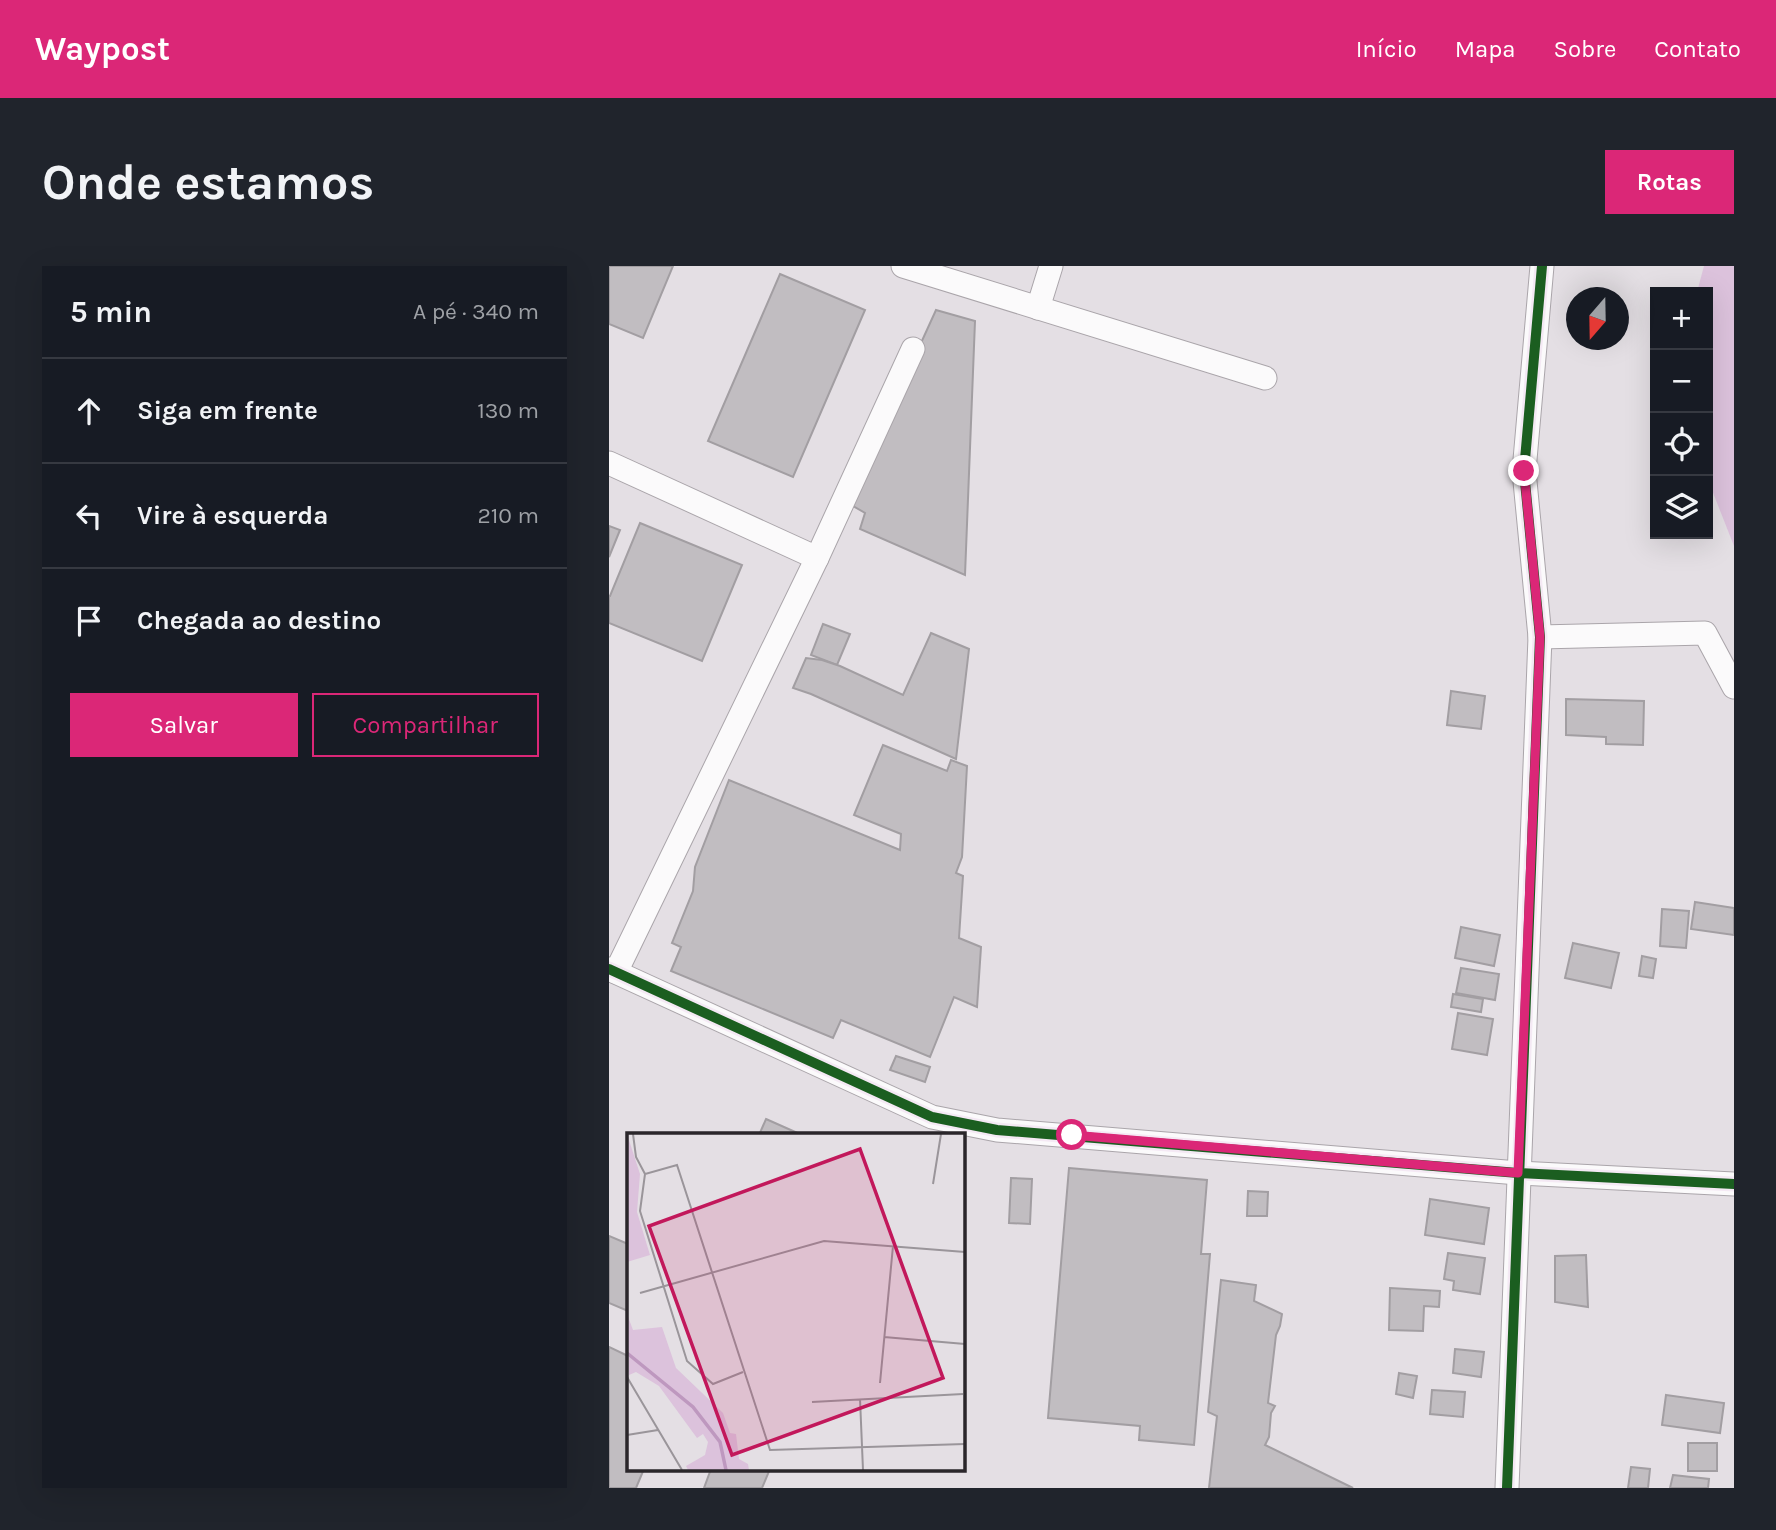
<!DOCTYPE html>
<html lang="pt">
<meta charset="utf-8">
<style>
:root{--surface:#171b24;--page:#20242c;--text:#f1f3f6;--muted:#9ea1a6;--line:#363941;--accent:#db2777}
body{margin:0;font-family:Karla,sans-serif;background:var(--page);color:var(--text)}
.controls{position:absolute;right:21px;top:21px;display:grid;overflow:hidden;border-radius:0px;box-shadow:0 7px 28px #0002}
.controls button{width:63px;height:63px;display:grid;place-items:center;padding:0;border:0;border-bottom:2px solid var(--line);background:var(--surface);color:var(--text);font:35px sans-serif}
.compass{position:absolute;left:957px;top:21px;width:63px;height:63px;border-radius:50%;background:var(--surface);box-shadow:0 7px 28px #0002;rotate:200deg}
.stop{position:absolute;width:21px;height:21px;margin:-16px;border:5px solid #db2777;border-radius:50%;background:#fff}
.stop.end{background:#db2777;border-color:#fff;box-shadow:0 2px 7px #0008}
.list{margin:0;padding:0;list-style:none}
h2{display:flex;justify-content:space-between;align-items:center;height:91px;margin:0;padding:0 28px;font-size:30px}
h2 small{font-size:23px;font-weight:400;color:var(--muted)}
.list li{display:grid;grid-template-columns:46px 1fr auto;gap:21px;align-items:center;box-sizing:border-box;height:105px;padding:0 28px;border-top:2px solid var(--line)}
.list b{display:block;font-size:26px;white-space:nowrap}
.list em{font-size:23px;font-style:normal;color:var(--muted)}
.actions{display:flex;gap:14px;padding:21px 28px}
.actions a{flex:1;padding:16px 0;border:2px solid var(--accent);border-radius:0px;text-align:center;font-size:24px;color:var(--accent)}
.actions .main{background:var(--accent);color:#fff}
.icon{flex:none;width:38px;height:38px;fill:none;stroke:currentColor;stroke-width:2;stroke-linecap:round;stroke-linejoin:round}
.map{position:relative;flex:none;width:1125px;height:1222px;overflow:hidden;border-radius:0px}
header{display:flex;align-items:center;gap:42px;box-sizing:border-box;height:98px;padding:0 35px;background:var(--accent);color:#fff}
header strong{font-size:33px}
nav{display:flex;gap:38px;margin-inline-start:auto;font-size:24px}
.intro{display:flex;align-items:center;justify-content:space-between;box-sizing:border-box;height:168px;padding:0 42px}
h1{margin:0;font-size:49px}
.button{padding:18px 32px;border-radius:0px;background:var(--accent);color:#fff;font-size:24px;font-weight:700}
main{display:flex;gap:42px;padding:0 42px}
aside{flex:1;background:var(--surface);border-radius:0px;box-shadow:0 7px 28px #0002}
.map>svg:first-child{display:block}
.green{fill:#dcc2dc}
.building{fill:#c1bdc1;stroke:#a29ea2;stroke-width:2}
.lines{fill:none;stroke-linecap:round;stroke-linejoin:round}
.minor-casing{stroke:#aaa5aa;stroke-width:25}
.minor{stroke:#fbfafb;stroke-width:23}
.cycleway-casing{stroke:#f4e9f4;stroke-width:15}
.cycleway{stroke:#1b5e20;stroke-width:10}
.route{stroke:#db2777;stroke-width:9}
.inset-river{fill:none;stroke:#be98bf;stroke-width:3.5}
.inset-road{fill:none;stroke:#9a959a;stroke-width:2}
.view{fill:#c2185b;fill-opacity:0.15;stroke:#c2185b;stroke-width:3.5}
.inset-edge{fill:none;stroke:#2a262a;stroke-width:3.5}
</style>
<header>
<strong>Waypost</strong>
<nav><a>Início</a><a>Mapa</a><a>Sobre</a><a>Contato</a></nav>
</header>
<div class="intro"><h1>Onde estamos</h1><a class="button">Rotas</a></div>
<main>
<aside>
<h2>5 min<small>A pé · 340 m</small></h2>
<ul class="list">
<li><svg class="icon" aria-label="ahead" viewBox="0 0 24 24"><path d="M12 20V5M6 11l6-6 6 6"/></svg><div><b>Siga em frente</b></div><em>130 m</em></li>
<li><svg class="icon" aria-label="left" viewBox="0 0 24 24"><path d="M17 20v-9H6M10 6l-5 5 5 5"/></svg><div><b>Vire à esquerda</b></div><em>210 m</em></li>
<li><svg class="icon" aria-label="arrive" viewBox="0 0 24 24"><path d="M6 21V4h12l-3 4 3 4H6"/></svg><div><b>Chegada ao destino</b></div></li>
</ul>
<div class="actions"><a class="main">Salvar</a><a>Compartilhar</a></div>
</aside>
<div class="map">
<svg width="1125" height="1222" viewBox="0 0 1125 1222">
<rect width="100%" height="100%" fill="#e4dfe4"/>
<polygon class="green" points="1095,0 1125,0 1125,280 1099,214 1099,26 1088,26"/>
<g class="building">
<polygon points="0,0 64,0 34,72 0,58"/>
<polygon points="171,8 256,44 184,211 99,175"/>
<polygon points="327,44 366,55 356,309 251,263 256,247 239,237"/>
<polygon points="31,257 133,299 93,395 0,357 0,330 1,330"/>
<polygon points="0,260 11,264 0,291"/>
<polygon points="214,358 241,368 228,399 202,389"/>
<polygon points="322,367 360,383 347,493 202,428 184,422 197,392 213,394 231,400 294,429"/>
<polygon points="842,425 876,430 872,463 838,459"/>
<polygon points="957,433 1035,435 1034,479 997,478 997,471 957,469"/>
<polygon points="274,479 338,505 342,494 358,500 353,591 347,607 354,610 350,672 372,681 368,741 345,731 321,791 232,754 224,772 62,705 72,681 63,677 84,625 86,601 120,514 291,584 292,568 245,549"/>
<polygon points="1086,636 1125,642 1125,669 1082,663"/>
<polygon points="1053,643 1080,645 1077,682 1051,680"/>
<polygon points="852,661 891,669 885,700 846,692"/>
<polygon points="964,677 1010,687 1002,722 956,712"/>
<polygon points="1033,690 1047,693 1044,712 1030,710"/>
<polygon points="852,702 890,708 886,734 847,727"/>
<polygon points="844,728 874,733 872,746 842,741"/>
<polygon points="849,747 884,753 878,789 843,783"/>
<polygon points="287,790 321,801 316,816 281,804"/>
<polygon points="157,853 193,869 150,869"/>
<polygon points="460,902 598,914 592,988 601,988 585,1179 530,1174 531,1160 439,1152"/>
<polygon points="402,912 423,913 421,958 400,957"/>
<polygon points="639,925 659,926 658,950 638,950"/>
<polygon points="821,933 880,942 875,978 816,969"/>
<polygon points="0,970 19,978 19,1045 0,1037"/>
<polygon points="839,987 876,992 871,1028 844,1024 845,1015 835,1013"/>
<polygon points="977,989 979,1041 946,1036 946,990"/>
<polygon points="612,1014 647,1019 645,1035 673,1048 671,1060 667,1069 659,1137 666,1140 662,1147 660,1171 656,1179 744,1222 600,1222 608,1150 599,1146"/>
<polygon points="781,1022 831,1025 830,1041 815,1040 814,1065 780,1064"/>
<polygon points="0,1081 19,1090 19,1203 35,1203 27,1222 0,1222"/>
<polygon points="846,1083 875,1086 872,1111 844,1107"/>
<polygon points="790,1107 808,1110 804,1132 787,1128"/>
<polygon points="823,1124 856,1126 854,1151 821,1148"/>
<polygon points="1057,1129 1115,1137 1111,1167 1053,1159"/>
<rect x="1079" y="1177" width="29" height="28"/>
<polygon points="1022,1201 1041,1203 1039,1222 1019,1222"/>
<polygon points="102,1203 161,1203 153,1222 95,1222"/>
<polygon points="1064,1209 1100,1213 1099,1222 1061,1222"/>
</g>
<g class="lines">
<defs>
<g id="minor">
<polyline points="294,0 656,112"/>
<polyline points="429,42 442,0"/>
<polyline points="0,197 208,292"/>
<polyline points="931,371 1096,367 1125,421"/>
<polyline points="0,703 323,851 388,864 909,907 1125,918"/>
<polyline points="7,706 208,292 304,83"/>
<polyline points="898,1222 931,371 915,205 933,0"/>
</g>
</defs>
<use href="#minor" class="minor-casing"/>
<use href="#minor" class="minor"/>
<defs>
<g id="cycleway">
<polyline points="0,703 323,851 388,864 909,907 1125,918"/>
<polyline points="898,1222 931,371 915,205 933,0"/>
</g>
</defs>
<use href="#cycleway" class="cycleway-casing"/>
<use href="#cycleway" class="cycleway"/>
</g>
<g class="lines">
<polyline class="route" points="463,869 909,907 931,371 915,205"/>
</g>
<g transform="translate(18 867)">
<rect width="338" height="338" fill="#e4dfe4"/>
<path d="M0,1L13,41L10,79L23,122L0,129ZM0,181L6,197L35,194L49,235L96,280L103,300L109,301L112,326L121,331L122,337H61L59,333L78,322L81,309L76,301L70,305L32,253L9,239L2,242Z" fill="#dcc2dc"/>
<path class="inset-river" d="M0,220L66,274L93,309L99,337"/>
<path class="inset-road" d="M6,1L9,24L18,41M306,51L314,1M13,160L197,108L338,119M257,204L338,211M116,239L86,251L60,228L13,78L18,41L50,32L143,317L338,311M0,244L55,337M253,250L266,113M233,266L236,337M185,269L336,261M0,302L31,297"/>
<path class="view" d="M233,16L316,245L105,322L22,93Z"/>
<rect width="338" height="338" class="inset-edge"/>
</g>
</svg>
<div class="controls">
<button>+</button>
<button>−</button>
<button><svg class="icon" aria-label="locate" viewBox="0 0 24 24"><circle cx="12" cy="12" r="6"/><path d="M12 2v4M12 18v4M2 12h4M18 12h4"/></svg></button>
<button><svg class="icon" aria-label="layers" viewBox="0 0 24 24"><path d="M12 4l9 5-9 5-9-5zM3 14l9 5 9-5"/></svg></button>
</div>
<svg class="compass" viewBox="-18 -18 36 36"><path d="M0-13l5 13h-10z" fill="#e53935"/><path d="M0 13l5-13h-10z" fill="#9ea1a6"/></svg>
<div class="stop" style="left:463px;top:869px"></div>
<div class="stop end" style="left:915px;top:205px"></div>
</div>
</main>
